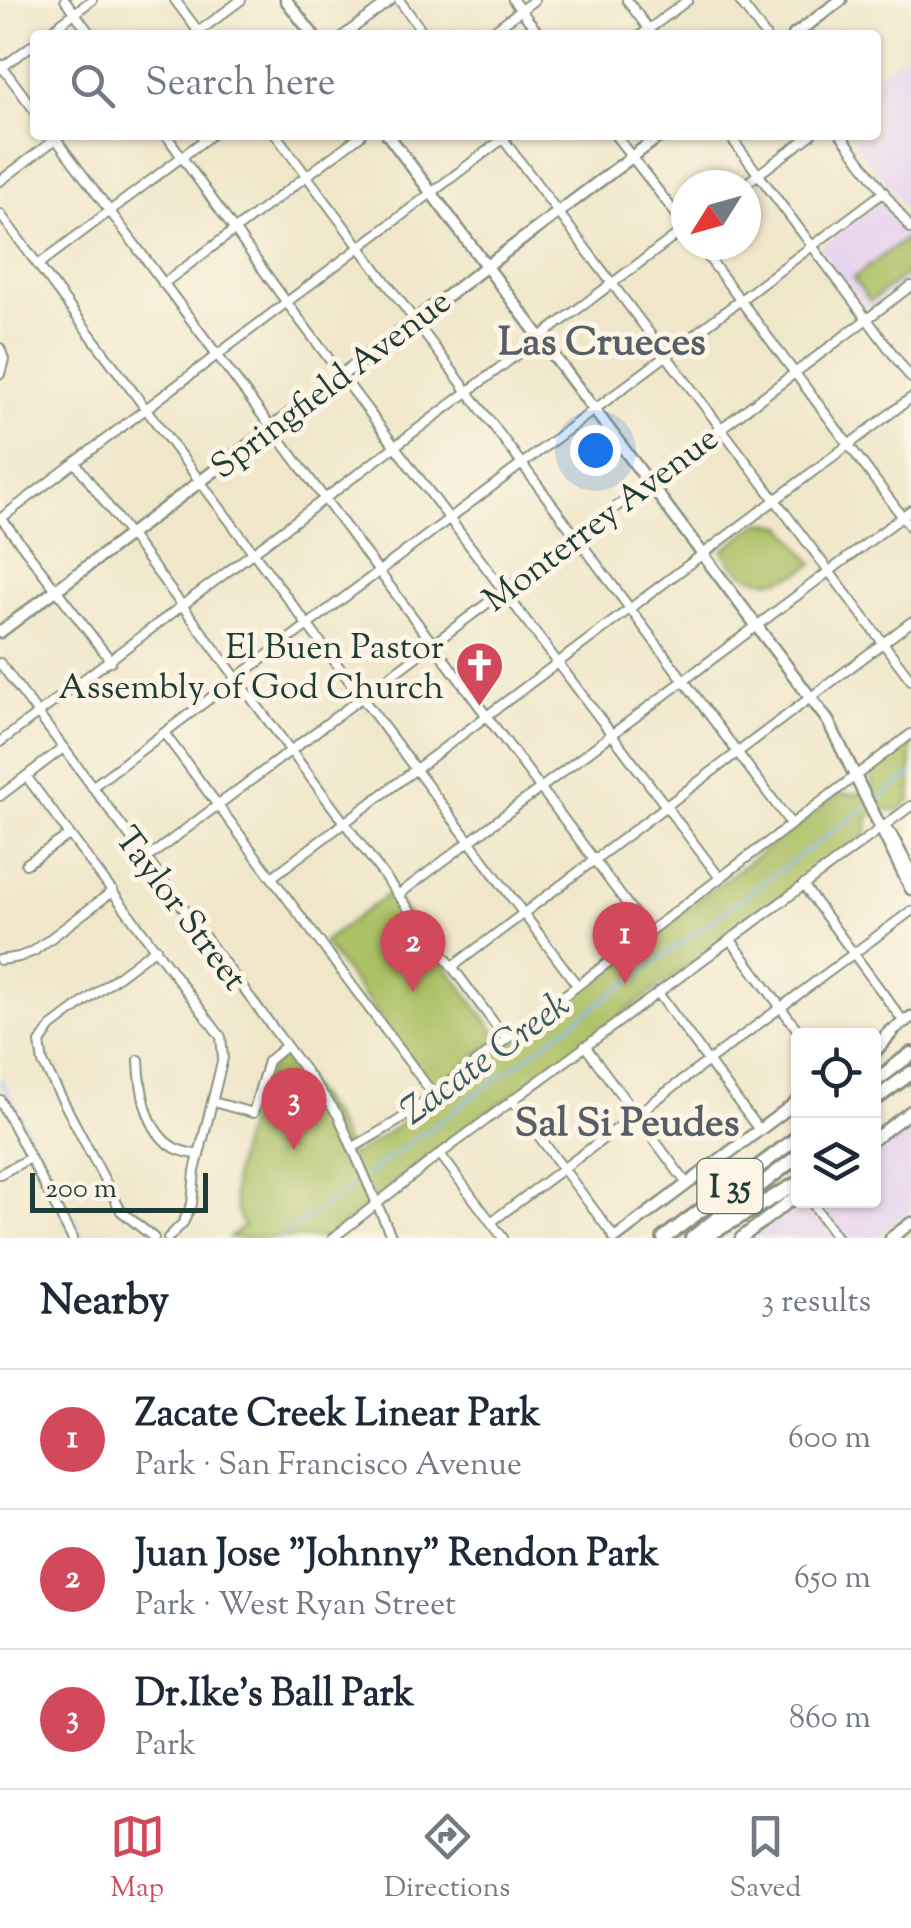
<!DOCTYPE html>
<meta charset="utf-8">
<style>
:root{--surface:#fff;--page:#f2f2f3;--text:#1f2937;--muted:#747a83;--line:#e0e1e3;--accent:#d1495b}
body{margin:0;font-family:"Sorts Mill Goudy",serif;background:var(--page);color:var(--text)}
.controls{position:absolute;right:30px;bottom:30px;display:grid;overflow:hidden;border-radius:10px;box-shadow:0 2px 8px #0004}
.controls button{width:90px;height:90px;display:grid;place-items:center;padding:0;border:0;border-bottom:2px solid var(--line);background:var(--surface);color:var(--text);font:50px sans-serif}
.compass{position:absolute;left:671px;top:170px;width:90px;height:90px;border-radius:50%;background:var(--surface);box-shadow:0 2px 8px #0004;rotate:233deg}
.scale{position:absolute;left:30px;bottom:25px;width:178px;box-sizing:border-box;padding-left:10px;border:5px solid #1f3d34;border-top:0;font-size:28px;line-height:35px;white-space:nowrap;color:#1f3d34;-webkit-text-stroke:8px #fcf5e5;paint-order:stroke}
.you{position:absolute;left:595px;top:450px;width:35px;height:35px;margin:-25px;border:8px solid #fff;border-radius:50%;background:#1a73e8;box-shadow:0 0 0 15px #1a73e833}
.badge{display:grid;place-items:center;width:65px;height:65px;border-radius:50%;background:var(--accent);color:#fff;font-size:32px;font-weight:700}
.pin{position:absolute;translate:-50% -82px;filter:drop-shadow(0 2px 5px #0008)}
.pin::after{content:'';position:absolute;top:52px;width:35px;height:30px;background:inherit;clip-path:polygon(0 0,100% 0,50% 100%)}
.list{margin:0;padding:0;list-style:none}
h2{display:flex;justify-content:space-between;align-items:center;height:130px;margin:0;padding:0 40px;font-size:42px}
h2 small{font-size:32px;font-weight:400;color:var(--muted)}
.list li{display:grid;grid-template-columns:65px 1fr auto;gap:30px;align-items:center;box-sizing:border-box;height:140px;padding:0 40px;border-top:2px solid var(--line)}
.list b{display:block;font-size:38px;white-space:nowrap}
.list p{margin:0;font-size:32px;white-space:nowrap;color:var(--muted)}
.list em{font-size:32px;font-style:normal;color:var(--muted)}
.icon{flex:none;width:55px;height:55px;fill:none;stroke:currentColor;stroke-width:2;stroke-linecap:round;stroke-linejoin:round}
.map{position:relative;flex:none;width:911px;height:1238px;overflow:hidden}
.search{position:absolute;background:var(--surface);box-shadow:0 2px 8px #0004;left:30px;right:30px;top:30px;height:110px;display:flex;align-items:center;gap:25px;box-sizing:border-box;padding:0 35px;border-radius:10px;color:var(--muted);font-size:38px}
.sheet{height:550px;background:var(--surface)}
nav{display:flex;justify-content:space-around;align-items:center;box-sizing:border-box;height:140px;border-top:2px solid var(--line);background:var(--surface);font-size:28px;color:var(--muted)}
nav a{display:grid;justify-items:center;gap:5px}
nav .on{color:var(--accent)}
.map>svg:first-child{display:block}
.built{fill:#e6d3f0}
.green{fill:#acc065;stroke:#667e4c;stroke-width:2.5}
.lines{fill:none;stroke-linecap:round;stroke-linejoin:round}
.stream{stroke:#82b6f0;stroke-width:2.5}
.minor-casing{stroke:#88927f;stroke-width:12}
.major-casing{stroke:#88927f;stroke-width:15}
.highway-casing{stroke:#88927f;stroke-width:18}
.minor{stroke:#fff;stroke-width:8}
.major{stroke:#fff;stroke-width:10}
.highway{stroke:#fff;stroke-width:12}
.labels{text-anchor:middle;stroke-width:10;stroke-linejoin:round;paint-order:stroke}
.shield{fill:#fcf5e5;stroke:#617469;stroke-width:2.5}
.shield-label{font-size:32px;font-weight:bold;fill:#1f3d34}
.street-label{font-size:35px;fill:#1f3d34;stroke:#fcf5e5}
.poi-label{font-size:35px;fill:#1f3d34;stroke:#fcf5e5;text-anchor:end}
.water-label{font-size:38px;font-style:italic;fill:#385b63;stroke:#fcf5e5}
.quarter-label{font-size:40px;font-weight:bold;fill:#565f68;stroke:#fcf5e5}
</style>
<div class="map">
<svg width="911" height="1238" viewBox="0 0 911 1238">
<rect width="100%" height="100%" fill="#fcf5e5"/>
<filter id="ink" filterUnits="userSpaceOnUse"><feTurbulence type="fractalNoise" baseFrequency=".01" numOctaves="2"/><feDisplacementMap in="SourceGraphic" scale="20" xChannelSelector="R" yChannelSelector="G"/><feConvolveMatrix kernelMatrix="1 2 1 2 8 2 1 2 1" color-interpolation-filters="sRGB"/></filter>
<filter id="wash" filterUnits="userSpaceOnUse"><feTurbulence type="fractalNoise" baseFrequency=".0048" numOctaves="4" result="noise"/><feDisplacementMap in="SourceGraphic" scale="40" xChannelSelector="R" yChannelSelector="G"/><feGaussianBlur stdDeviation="2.25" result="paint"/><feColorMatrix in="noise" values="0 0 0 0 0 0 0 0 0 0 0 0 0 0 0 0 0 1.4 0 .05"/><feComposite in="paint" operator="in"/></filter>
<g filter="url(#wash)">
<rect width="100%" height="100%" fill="#f0e7ca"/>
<g class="built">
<polygon points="911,50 911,217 850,135 876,135 876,76"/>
<polygon points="880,202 886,203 911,237 911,278 866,309 822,251 823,245"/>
<polygon points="911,1122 911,1212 875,1238 844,1238 816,1201 874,1200 874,1150"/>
<polygon points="805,1202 833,1238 755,1238 800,1204"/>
</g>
<g class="green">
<polygon points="905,239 911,247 911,271 870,301 853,278"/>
<path d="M760,522L784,526L813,564C782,587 742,588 723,550Z"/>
<path d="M911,741V800L897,811L883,809L868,817L867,834L424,1160L387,1193L326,1238H229L244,1226C222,1191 239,1154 249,1116L256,1118L270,1068L281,1055L286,1056L332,1117L352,1156L396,1127L839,794H857L872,788L871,771Z"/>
<polygon points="391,892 499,1037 437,1086 429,1083 323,942"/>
</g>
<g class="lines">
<g class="stream">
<polyline points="874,802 911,774"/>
<polyline points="0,1079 82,1238"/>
<polyline points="281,1238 867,806"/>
</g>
</g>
</g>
<g filter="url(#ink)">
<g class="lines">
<defs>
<g id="minor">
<polyline points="65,0 91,35"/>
<polyline points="175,0 201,35"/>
<polyline points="399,0 425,35"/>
<polyline points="513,0 540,35"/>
<polyline points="627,0 653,35"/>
<polyline points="739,0 765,35"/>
<polyline points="45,35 92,0"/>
<polyline points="194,35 241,0"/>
<polyline points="344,35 391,0"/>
<polyline points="488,35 534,0"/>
<polyline points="641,35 688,0"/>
<polyline points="0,64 35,111"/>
<polyline points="0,69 35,43"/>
<polyline points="53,135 648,932"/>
<polyline points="166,135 287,303 720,878"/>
<polyline points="276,135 791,824"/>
<polyline points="500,135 911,680"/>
<polyline points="615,135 686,227"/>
<polyline points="729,135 911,378"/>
<polyline points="841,135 911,229"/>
<polyline points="0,181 61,135"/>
<polyline points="744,185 811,135"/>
<polyline points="0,214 577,985"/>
<polyline points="699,245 911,528"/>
<polyline points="38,265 211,135"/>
<polyline points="163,284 361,135"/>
<polyline points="0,348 4,359 0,374"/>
<polyline points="75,462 506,1039"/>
<polyline points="1,518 111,661"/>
<polyline points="0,519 508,135"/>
<polyline points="0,663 338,1115 392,1238"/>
<polyline points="164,733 433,1094"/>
<polyline points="0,742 686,228"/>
<polyline points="26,776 221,1037 223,1058 195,1171 192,1204 183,1223 168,1238"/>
<polyline points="92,787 884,192"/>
<polyline points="0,796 63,748"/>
<polyline points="146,859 911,286"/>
<polyline points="26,864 69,835"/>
<polyline points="272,877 911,398"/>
<polyline points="803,885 904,1022"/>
<polyline points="398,895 911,510"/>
<polyline points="730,939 802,1036"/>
<polyline points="0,960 19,957 34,951 113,891"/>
<polyline points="452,967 911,622"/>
<polyline points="658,993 759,1130"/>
<polyline points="585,1046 687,1184"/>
<path d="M139,1060C140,1088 146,1133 175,1148C182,1152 192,1153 199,1155"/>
<polyline points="0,1100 72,1238"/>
<polyline points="512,1100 615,1238"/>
<polyline points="213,1102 253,1113 268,1061 286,1046"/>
<polyline points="354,1147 398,1121 911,734"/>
<polyline points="440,1154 503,1238"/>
<polyline points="0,1174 30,1158"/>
<polyline points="810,1200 837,1238"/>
<polyline points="491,1222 911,911"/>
<polyline points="154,1238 121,1211 43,1063 40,1043 51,1027 156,948"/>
<polyline points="333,1238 440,1154 911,806"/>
</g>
<g id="major">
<polyline points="286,0 313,35"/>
<polyline points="794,35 841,0"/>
<polyline points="388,135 828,721 911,889"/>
<polyline points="0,632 661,135"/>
<polyline points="883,828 891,835 911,873"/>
<polyline points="886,1035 911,1017"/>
<polyline points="874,1139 911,1111"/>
<polyline points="615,1238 798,1101"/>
<polyline points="741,1238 798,1195"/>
<polyline points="891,1238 911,1223"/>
</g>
<g id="highway">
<polyline points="874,1051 891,1032"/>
<polyline points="874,1082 911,1054"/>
<polyline points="874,1100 911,1073"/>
<polyline points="664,1238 798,1137"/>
<polyline points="692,1238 798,1156"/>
<polyline points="703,1238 798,1183"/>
</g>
</defs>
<use href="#minor" class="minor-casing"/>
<use href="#major" class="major-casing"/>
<use href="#highway" class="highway-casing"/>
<use href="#minor" class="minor"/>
<use href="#major" class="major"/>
<use href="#highway" class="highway"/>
</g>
</g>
<defs>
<symbol id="church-pin" viewBox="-11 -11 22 30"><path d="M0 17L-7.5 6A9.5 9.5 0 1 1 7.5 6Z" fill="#d1495b" stroke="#fcf5e5"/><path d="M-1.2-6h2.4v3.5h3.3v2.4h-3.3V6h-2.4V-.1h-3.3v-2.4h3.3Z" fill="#fff"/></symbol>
</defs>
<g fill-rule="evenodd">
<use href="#church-pin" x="452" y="638" width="55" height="75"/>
</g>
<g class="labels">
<rect class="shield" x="697.5" y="1159" width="65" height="54" rx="8"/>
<g class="shield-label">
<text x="730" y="1197">I 35</text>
</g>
<g class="street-label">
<text transform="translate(330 383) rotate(-37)" y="12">Springfield Avenue</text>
<text transform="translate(600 518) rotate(-37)" y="12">Monterrey Avenue</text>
<text transform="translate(182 908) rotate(53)" y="12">Taylor Street</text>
</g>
<g class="poi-label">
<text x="444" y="658">El Buen Pastor<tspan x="444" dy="40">Assembly of God Church</tspan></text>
</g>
<g class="water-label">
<text transform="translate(484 1057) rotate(-36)" y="13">Zacate Creek</text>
</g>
<g class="quarter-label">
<text x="602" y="354">Las Crueces</text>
<text x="627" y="1135">Sal Si Peudes</text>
</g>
</g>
</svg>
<div class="controls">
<button><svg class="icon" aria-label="locate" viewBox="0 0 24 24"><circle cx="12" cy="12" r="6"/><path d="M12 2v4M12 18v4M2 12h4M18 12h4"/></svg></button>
<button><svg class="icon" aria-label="layers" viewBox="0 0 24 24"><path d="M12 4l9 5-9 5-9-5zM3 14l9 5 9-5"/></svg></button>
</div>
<svg class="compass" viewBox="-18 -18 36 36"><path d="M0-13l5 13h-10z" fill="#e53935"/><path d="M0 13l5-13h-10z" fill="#747a83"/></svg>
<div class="scale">200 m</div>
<div class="you"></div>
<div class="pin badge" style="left:625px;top:984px">1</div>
<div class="pin badge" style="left:413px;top:992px">2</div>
<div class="pin badge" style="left:294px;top:1150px">3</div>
<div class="search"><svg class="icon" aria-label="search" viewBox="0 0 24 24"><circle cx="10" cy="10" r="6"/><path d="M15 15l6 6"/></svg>Search here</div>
</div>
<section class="sheet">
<h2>Nearby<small>3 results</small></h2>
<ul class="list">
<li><span class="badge">1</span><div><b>Zacate Creek Linear Park</b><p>Park · San Francisco Avenue</p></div><em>600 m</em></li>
<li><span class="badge">2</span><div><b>Juan Jose &quot;Johnny&quot; Rendon Park</b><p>Park · West Ryan Street</p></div><em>650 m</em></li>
<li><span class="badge">3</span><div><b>Dr.Ike's Ball Park</b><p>Park</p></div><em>860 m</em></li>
</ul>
</section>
<nav>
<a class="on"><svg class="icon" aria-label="map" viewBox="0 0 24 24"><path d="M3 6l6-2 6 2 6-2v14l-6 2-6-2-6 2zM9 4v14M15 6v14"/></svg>Map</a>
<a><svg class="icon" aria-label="directions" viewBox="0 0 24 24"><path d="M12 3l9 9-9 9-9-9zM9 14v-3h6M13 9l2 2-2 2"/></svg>Directions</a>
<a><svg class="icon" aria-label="saved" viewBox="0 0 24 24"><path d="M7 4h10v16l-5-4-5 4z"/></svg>Saved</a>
</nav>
